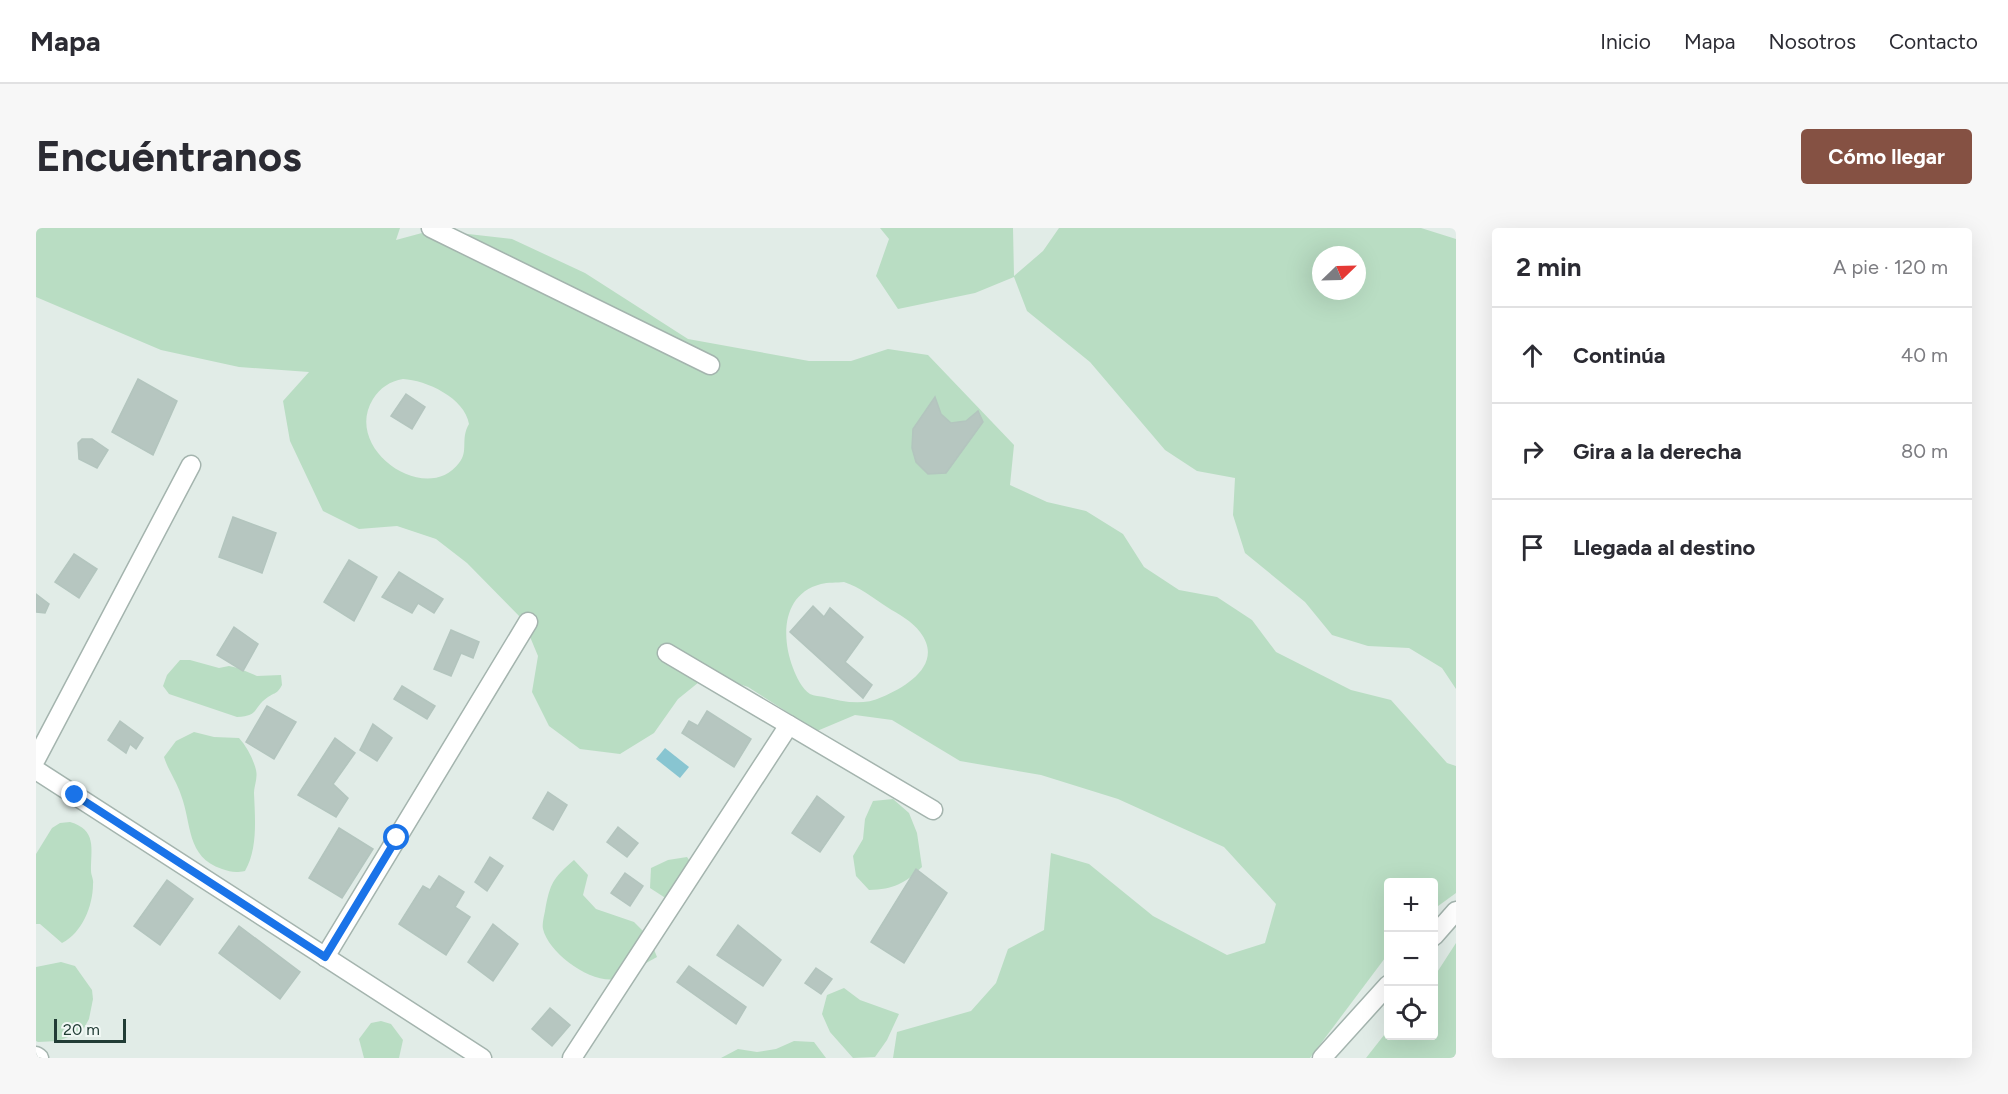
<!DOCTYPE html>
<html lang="es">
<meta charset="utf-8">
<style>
:root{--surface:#fff;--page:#f7f7f7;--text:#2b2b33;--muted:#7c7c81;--line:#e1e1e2;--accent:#855143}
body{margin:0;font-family:Figtree,sans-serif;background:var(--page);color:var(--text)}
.controls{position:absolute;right:18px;bottom:18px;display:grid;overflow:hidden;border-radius:6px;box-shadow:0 6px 24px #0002}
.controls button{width:54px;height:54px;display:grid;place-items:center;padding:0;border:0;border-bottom:2px solid var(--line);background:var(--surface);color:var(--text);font:30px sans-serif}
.compass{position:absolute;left:1276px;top:18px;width:54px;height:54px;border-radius:50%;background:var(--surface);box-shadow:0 6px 24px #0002;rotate:67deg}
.scale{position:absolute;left:18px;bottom:15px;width:72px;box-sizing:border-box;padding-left:6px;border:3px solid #213c35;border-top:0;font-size:16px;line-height:21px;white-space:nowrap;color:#213c35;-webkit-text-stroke:4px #f1f8f5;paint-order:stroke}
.stop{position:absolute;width:18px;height:18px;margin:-14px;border:4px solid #1a73e8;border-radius:50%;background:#fff}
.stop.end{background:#1a73e8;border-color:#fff;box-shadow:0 2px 6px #0008}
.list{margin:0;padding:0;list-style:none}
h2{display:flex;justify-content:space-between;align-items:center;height:78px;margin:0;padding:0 24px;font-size:26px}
h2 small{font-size:20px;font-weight:400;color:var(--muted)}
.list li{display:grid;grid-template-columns:39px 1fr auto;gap:18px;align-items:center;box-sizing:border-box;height:96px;padding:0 24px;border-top:2px solid var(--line)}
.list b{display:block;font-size:22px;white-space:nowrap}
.list em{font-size:20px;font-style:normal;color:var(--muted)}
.icon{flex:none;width:33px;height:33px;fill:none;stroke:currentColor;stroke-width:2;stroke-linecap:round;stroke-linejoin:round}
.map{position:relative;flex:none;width:1420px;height:830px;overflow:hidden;border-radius:6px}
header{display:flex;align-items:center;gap:36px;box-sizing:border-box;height:84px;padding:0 30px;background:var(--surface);border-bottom:2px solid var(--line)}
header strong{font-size:28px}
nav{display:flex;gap:33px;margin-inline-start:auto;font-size:21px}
.intro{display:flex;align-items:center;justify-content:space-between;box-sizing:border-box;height:144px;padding:0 36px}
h1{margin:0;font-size:42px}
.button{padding:15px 27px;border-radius:6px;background:var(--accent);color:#fff;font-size:21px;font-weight:700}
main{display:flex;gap:36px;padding:0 36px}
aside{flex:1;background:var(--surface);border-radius:6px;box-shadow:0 6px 24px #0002}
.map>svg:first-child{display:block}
.green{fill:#b9ddc3;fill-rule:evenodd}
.water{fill:#88c5d1}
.building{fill:#b6c6c0;stroke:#b3c5be;stroke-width:1.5}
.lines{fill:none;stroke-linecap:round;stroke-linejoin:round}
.minor-casing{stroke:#a4b4ae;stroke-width:21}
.minor{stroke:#fff;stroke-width:18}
.route{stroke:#1a73e8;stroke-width:8}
</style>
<header>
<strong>Mapa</strong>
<nav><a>Inicio</a><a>Mapa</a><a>Nosotros</a><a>Contacto</a></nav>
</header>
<div class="intro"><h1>Encuéntranos</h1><a class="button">Cómo llegar</a></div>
<main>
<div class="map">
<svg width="1420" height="830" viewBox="0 0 1420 830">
<rect width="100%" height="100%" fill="#e1ece7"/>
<g class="green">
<path d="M0,0H364L360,12L397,2L476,11L549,45L652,111L773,133H815L852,121L892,127L978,217L974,257L1011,274L1050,283L1087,306L1108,339L1143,362L1181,369L1216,392L1240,424L1315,462L1355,472L1411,535L1420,538V665L1398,681V654H1352V726L1274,830H857L861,804L935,783L960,755L972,721L1008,702L1015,625L1053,636L1117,688L1191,727L1229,715L1240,676L1188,619L1082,571L1005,547L924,533L856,492L819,487L781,503L712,459L673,446L642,471L618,505L584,526L544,521L513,498L496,464L502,428L487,392L431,335L400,311L361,298L323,301L287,283L254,213L247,173L273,144L203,139L125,122L0,69ZM367,151C390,152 429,170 433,196C424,211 433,223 423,235C390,279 306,221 337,171C344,160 354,153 367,151ZM808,354C824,359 837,370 851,379C862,386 876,393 884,404C908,435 872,458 846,469C827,478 808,474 788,469C784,468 778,468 774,466C766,461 760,448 757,440C745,409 746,366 785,356C792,354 800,355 808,354Z"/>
<path d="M844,0H977L978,48L1007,23L1023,0H1385L1420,11V461L1406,440L1373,420L1332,418L1296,407L1269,374L1209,325L1197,287L1199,250L1161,243L1129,222L1054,134L991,83L978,49L939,65L862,81L840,48L853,11ZM1285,27H1321V63H1285Z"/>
<path d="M144,432H154L183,440L193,438L202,440L221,448L245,447L246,457C241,466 240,464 232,469C217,479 224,488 201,489L133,466L127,458L131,447Z"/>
<path d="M158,504L178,509L203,510C211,519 217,530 220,542C222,550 218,558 218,565C219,590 222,621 209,643C199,645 195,644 186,641C150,629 156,596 145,567C141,554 132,542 128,529L140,513Z"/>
<path d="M857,571L873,585L881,605L886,639C868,656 858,661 833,662L820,648L817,628L827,611L829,591L837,573Z"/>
<path d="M34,594C61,602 55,620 55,643C55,647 58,652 57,656C57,678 46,705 26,715L4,696H0V626L16,600L24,595Z"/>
<polygon points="651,629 662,645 631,671 614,660 615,640 632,632"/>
<path d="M538,632L552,647L547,667L560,681L598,694L613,709L621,729C609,735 596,745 584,750C558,759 513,726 507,701C506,696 508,688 509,683C514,655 517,650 538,632Z"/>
<polygon points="1420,715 1420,830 1330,830 1352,802 1352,808 1398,808 1398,749"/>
<polygon points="25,734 39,738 56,762 57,771 53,791 48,800 40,806 22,813 2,814 0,813 0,739"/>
<polygon points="808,760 824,772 863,786 851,812 839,829 817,830 794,804 786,786 791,767"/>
<polygon points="345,793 355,796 367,812 363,830 328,830 323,811 335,795"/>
<polygon points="758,813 778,814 790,830 685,830 702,821 721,824 740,821"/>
</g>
<polygon class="water" points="629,520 653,539 644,550 620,531"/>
<g class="building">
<polygon points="102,151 141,173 117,227 76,204"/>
<polygon points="370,166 389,179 376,201 355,188"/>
<polygon points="899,169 905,186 915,195 930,193 942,183 947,194 910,245 892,246 880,234 876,220 877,201"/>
<polygon points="46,211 56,211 72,222 61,240 43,231 42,215"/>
<polygon points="197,289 240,305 226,345 183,329"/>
<polygon points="38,326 61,341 43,370 19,354"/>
<polygon points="313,332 341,349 318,393 288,374"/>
<polygon points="363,344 407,371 398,385 382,375 376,385 346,369"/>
<polygon points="0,366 13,376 9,385 0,384"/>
<polygon points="777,378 788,389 794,380 827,409 809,434 836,457 827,470 754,404"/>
<polygon points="198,399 222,416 207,443 181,427"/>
<polygon points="415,402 443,414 437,430 425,425 415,448 398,441"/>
<polygon points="366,458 399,478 391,491 358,471"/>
<polygon points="231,478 260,494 238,531 210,514"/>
<polygon points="671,483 715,511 698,539 646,505 653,493 662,498"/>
<polygon points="84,493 107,510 100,521 94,516 90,525 72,512"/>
<polygon points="337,496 356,510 341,533 324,522"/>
<polygon points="299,510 319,525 297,556 312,570 300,589 262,567"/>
<polygon points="512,564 531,577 517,602 497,590"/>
<polygon points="781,568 808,589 784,624 756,605"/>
<polygon points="582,599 602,615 591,629 571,614"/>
<polygon points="303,600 337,621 306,670 273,650"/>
<polygon points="454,629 467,638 451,663 439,654"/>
<polygon points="880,641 911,665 868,735 835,714"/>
<polygon points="589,645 607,658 594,678 575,665"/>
<polygon points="403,648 428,664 419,679 434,689 410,727 363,696 387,658 394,662"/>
<polygon points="131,652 157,671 124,717 98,698"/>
<polygon points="457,696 482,716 457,753 432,734"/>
<polygon points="702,697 745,732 727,758 681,727"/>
<polygon points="203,698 264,744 244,771 183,725"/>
<polygon points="653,738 710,779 700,796 641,754"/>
<polygon points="780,740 796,751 785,766 769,755"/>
<polygon points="514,780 534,797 516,818 496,801"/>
</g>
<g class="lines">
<defs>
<g id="minor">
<polyline points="395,0 674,137"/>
<polyline points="631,425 897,582"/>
<polyline points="0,531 155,237"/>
<polyline points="0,542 446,830"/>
<polyline points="1398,708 1420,683"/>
<polyline points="289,729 492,394"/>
<polyline points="0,828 3,830"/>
<polyline points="536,830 753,497"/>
<polyline points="1286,830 1352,757"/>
</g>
</defs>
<use href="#minor" class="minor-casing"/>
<use href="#minor" class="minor"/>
</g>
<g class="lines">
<polyline class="route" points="39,567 289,729 361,610"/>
</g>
</svg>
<div class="controls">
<button>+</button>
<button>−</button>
<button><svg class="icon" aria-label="locate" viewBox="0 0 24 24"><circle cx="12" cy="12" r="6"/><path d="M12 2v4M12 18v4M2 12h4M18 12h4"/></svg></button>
</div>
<svg class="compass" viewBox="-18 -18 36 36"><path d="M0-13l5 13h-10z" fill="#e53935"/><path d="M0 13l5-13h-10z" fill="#7c7c81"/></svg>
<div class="scale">20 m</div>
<div class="stop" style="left:361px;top:610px"></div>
<div class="stop end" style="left:39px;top:567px"></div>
</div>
<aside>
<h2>2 min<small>A pie · 120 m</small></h2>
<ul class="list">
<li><svg class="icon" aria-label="ahead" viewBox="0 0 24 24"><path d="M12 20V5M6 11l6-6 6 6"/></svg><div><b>Continúa</b></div><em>40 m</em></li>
<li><svg class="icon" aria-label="right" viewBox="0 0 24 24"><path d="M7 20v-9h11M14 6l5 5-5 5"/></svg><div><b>Gira a la derecha</b></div><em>80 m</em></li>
<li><svg class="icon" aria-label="arrive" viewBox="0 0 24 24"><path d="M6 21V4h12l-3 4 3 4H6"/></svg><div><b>Llegada al destino</b></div></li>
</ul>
</aside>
</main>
